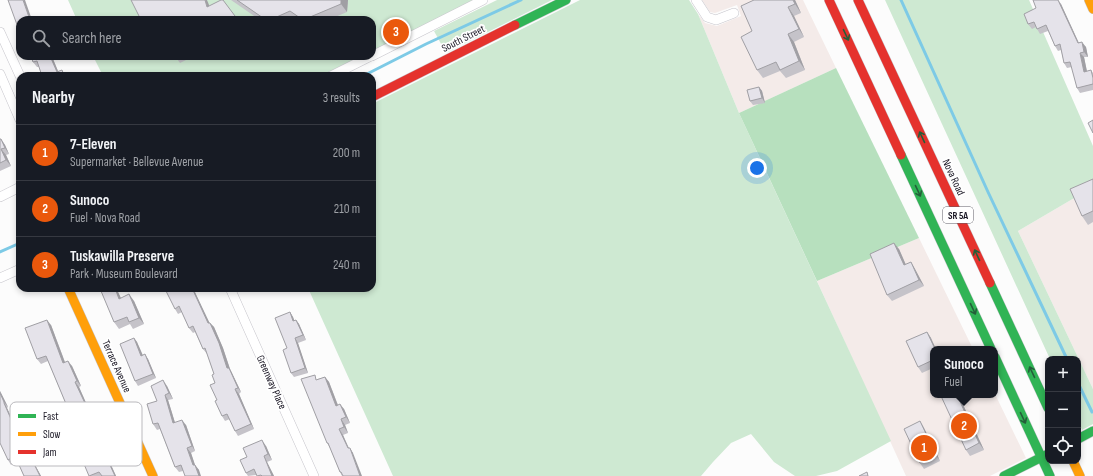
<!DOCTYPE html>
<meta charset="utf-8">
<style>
:root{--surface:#171b24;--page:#242831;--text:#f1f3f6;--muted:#9ea1a6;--line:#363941;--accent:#ea580c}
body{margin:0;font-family:"Sofia Sans Condensed",sans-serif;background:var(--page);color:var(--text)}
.controls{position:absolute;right:12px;bottom:12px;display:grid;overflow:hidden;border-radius:8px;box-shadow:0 2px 6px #0003}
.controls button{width:36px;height:36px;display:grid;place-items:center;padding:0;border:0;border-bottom:1px solid var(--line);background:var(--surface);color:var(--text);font:20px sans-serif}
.you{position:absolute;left:757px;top:168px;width:14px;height:14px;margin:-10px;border:3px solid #fff;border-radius:50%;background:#1a73e8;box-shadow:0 0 0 6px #1a73e833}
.badge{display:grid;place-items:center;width:26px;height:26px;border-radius:50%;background:var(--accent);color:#fff;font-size:13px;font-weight:700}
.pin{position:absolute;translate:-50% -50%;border:2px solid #fff;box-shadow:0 1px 4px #0006}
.popup{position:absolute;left:930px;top:346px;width:68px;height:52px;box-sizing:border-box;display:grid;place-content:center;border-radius:8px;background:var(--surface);filter:drop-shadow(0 1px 3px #0005);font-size:13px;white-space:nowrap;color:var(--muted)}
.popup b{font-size:15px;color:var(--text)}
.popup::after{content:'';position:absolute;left:50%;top:100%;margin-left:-8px;border:8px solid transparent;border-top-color:var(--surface)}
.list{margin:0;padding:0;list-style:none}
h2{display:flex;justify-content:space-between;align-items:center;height:52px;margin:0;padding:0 16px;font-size:17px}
h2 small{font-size:13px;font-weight:400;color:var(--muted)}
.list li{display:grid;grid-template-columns:26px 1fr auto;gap:12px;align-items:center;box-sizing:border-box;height:56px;padding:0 16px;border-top:1px solid var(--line)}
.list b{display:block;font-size:15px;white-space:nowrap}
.list p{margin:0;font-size:13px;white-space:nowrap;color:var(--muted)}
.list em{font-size:13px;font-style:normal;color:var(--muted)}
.icon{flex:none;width:22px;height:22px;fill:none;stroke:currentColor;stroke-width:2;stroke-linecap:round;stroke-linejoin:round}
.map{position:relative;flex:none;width:1093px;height:476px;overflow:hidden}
.search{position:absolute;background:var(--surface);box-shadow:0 2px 6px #0003;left:16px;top:16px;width:360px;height:44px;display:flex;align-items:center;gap:10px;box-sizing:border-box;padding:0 14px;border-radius:12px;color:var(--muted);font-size:15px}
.panel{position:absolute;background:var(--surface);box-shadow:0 2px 6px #0003;left:16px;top:72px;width:360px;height:220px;border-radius:12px}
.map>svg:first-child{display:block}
.commercial{fill:#f4ebe9}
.green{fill:#cee9d2}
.forest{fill:#b7e0be}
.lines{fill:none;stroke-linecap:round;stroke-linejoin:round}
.stream{stroke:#7dcae6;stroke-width:3}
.street-casing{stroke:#c7c6cc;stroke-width:10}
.fast-casing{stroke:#c7c6cc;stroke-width:10}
.slow-casing{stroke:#c7c6cc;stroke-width:10}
.jam-casing{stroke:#c7c6cc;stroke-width:10}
.street{stroke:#fff;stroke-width:9}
.fast{stroke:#30b455;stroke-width:9}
.slow{stroke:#ff9f0a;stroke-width:9}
.jam{stroke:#e5322d;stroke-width:9}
.wall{fill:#c5c3c9}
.shaded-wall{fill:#a09fa4}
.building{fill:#e5e3ea;stroke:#a09fa4}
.oneway{stroke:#245e3a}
.labels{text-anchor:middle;stroke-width:3.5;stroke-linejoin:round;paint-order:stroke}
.shield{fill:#fff;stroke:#5f5d66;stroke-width:1}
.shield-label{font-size:10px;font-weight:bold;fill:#1a1724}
.street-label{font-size:11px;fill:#1a1724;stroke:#fff}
.key{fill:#fff;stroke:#bab9bd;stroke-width:1}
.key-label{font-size:11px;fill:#1a1724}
</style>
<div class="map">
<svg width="1093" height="476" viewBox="0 0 1093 476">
<rect width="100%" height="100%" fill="#fcfcfc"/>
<g class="commercial">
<polygon points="702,0 803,0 836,68 739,113 698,14 705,23 717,26 741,16 737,5 715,13 710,12"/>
<polygon points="1093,187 1093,389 1018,231"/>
<polygon points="919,238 973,349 933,349 933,395 995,394 1026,458 990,476 906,476 817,281"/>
</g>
<g class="green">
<polygon points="68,0 483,0 372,56 372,20 77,20"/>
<polygon points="497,0 552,0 446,53 434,31"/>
<polygon points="580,0 689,0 698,14 739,113 891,441 837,471 816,476 795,476 774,462 751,434 731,443 713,462 701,476 393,476 308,288 372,288 372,104"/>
<polygon points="885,0 1029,0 1093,146 1093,187 1018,231 1093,389 1093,424 1082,430 1078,420 1078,359 1050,359"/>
<polygon points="93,56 371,56 331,76 103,76"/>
</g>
<polygon class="forest" points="836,68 919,238 817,281 739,113"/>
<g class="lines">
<g class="stream">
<polyline points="901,0 988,192 1067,359"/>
<polyline points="363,76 426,44 521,0"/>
<polyline points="0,252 20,243"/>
<polyline points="1078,383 1092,412"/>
</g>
<defs>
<g id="street">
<polyline points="696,0 707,17 716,20 734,13"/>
<polyline points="0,32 20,76"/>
<polyline points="372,56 483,0"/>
<polyline points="0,74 20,120"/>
<polyline points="331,76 371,56"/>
<polyline points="0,197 20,187"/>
<polyline points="0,278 20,269"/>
<polyline points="230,288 314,476"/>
</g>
<g id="fast">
<polyline points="515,25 566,0"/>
<polyline points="901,155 991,349"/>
<polyline points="990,283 1048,408"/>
<polyline points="995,357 1050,476"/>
<polyline points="1078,439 1093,431"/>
<polyline points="1004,476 1048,454"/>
</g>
<g id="slow">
<polyline points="1089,0 1093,9"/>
<polyline points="68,288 153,476"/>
<polyline points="1073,461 1080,476"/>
</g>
<g id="jam">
<polyline points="829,0 901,155"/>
<polyline points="858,0 990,283"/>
<polyline points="372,97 515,25"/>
</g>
</defs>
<use href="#street" class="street-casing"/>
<use href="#fast" class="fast-casing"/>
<use href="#slow" class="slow-casing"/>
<use href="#jam" class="jam-casing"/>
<use href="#street" class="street"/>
<use href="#fast" class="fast"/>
<use href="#slow" class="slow"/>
<use href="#jam" class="jam"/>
</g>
<g class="wall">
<polygon points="231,0 348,0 347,12 328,20 260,20"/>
<polygon points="754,0 795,0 801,13 794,16 804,37 794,42 805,70 786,78 780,71 763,78 757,70 752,31"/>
<polygon points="1061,4 1079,43 1086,47 1088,57 1084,57 1087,71 1091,70 1093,73 1093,90 1080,93 1077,88 1072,67 1067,68 1064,63 1061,50 1058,51 1055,46 1048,31 1040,34 1036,27 1032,29 1028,24"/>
<polygon points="31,56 58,56 58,57 53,59 58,71 62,70 66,76 42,76 39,67 37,67 33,62"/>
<polygon points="175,56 194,56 180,63"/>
<polygon points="759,87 762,91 765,103 753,105 750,101"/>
<polygon points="0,139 1,139 5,145 9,154 6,155 11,166 0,171"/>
<polygon points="1093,179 1093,222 1088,225 1082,216"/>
<polygon points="899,249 906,265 911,262 915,269 924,286 892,301 887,295"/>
<polygon points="107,288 115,288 118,292 121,298 134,301 144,324 133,329 130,324 119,329 114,322"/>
<polygon points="171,288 193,288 209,323 210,323 214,327 223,348 230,369 232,373 241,392 239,394 254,429 238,436 235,431 230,419 225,421 222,416 217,400 215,383 214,374 207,354 203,349 195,332 193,333 189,328 182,312 178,314 175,309"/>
<polygon points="251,288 257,288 253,290"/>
<polygon points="290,312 293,317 294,320 296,320 299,324 306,340 298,343 308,373 294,377 291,373 287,348"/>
<polygon points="51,325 65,362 72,366 81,386 79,387 94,421 78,428 74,423 48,361 41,364 37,359"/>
<polygon points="927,332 931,338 933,349 933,368 922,373 918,367"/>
<polygon points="134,338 137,342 142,355 148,359 156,378 138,386 135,381"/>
<polygon points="325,377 329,382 338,405 344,409 350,423 345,425 348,433 343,435 349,448 353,453 342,476 340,472 330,448 327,443 318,379"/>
<polygon points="167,386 173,399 168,400 175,423 186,425 195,451 191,453 195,465 199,470 183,471 179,472 175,467 160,429 157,430 153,424 157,401"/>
<polygon points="0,391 8,407 7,408 22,441 29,445 30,450 34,454 38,463 35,465 41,476 24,476 18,462 11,465 8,460"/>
<polygon points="959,396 984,450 970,456 966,450"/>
<polygon points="920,421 924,428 940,461 924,469 920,463"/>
<polygon points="101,432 105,437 109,455 107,456 116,476 89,476 87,462"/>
<polygon points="266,446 272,460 267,462 274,476 257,476 257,475 248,476 246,473 247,457"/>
</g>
<g class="shaded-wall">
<polygon points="23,0 25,0 32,20 30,20"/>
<polygon points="205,0 207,0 213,15 207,7"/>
<polygon points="341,0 348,0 347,12 341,4"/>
<polygon points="793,0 795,0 801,13 795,4"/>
<polygon points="1058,0 1061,4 1081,48 1078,43"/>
<polygon points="788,7 794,16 804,37 799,29"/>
<polygon points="788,34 794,42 805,70 799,61"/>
<polygon points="1082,42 1086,47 1088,57 1084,52"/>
<polygon points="1080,53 1084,57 1088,77 1084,72"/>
<polygon points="50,56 51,56 53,59 60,76 57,72"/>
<polygon points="759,87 762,91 765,103 762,98"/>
<polygon points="1,139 5,145 9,154 5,148"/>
<polygon points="1,149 6,155 11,166 6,160"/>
<polygon points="894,243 899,249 909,272 904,265"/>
<polygon points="911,262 915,269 924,286 919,280"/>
<polygon points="115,288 118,292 124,305 119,299"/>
<polygon points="192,288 193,288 212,328 208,323"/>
<polygon points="129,294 134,301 144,324 139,318"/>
<polygon points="290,312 293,317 296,325 293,321"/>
<polygon points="47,320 51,325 67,368 63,363"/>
<polygon points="296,320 299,324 306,340 303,335"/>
<polygon points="210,323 214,327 223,348 230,369 232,373 241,392 238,388 227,368"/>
<polygon points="927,332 931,338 936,349 935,349"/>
<polygon points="134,338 137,342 145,360 141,356"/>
<polygon points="295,338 298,343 308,373 305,368"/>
<polygon points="145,354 148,359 156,378 153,374"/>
<polygon points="68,361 72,366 81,386 77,381"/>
<polygon points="325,377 329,382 340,411 336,406"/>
<polygon points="163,380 167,386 173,399 169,393"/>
<polygon points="75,382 79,387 94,421 91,416"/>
<polygon points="235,389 239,394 254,429 251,424"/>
<polygon points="0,391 8,407 4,402 0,393"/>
<polygon points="165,395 168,400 177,429 173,423"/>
<polygon points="957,395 958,395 959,396 984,450 979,443"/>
<polygon points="4,403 7,408 25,447 21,442"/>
<polygon points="340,404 344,409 350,423 346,417"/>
<polygon points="341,419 345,425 348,433 344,427"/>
<polygon points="182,420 186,425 195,451 192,446"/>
<polygon points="920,421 924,428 940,461 936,455"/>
<polygon points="339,429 343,435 351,454 348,448"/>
<polygon points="101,432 105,437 109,455 106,450"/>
<polygon points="25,440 29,445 32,455 28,450"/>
<polygon points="262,440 266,446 272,460 268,454"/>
<polygon points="187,448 191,453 197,471 193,465"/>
<polygon points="350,448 353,453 362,476 360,476"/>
<polygon points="31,449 34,454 38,463 35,458"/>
<polygon points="103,450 107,456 116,476 115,476"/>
<polygon points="264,456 274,476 272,476"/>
<polygon points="32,460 35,465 41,476 40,476"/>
<polygon points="195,465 199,470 201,476 199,476"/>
</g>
<g class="building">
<polygon points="8,0 23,0 30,20 20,20 20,33"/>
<polygon points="131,0 205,0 207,7 221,0 223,0 238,20 141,20"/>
<polygon points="237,0 341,0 341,4 303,20 290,11 270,20 266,20"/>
<polygon points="754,0 793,0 795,4 788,7 799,29 788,34 799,61 780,70 776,62 757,70 741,37 752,31 741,6"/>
<polygon points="1033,0 1058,0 1078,43 1082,42 1084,52 1080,53 1084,72 1091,70 1093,78 1093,84 1077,88 1070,62 1064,63 1060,44 1055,46 1046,25 1037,29 1034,22 1028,24 1024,14 1036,8"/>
<polygon points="31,56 50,56 57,72 62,70 64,76 42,76 37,61 33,62"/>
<polygon points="759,87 762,98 750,101 747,90"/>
<polygon points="1093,120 1093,133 1088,123"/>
<polygon points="0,139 1,139 5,148 1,149 6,160 0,163"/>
<polygon points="1093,179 1093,211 1082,216 1070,189"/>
<polygon points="894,243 904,265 911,262 919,280 887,295 870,254"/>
<polygon points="107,288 115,288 119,299 129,294 139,318 129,322 127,317 114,322 101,291"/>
<polygon points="171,288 192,288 208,323 210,323 219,343 227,368 229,368 238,388 235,389 251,424 235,431 227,414 222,416 215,401 217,400 210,385 215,383 212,375 214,374 205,348 203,349 193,326 189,328 179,306 175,309 166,291"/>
<polygon points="290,312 293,321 296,320 303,335 295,338 305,368 291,373 283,350 287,348 275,318"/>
<polygon points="47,320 63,363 68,361 77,381 75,382 91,416 74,423 46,356 37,359 25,328"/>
<polygon points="927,332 935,349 933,349 933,360 918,367 906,341"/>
<polygon points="134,338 141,356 145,354 153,374 135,381 120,344"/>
<polygon points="315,375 316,380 325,377 336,406 340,404 346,417 341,419 344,427 339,429 348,448 350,448 360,476 343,476 341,472 340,472 328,443 327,443 301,379"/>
<polygon points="163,380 169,393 165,395 173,423 182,420 192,446 187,448 193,465 195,465 199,476 185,476 181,465 175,467 158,423 153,424 147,404 157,401 151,386"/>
<polygon points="0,393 4,402 4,403 21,442 25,440 28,450 31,449 35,458 32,460 40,476 24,476 15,456 8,460 0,443"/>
<polygon points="943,395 957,395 979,443 966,450 941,396"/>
<polygon points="920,421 936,455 920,463 904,429"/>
<polygon points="101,432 106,450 103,450 115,476 102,476 99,472 89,476 84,464 87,462 80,437"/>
<polygon points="262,440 268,454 264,456 272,476 262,476 261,475 257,476 254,469 246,473 240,460 247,457 243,448"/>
<polygon points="867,472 868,476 859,476"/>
</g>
<defs><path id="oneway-shaft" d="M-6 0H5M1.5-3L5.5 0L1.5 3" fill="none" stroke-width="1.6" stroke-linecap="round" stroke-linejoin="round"/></defs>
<g class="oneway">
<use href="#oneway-shaft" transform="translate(846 35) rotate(65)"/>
<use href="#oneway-shaft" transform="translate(922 137) rotate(-115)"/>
<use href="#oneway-shaft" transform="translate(918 191) rotate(65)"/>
<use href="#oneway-shaft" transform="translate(977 255) rotate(-115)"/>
<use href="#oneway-shaft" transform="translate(973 309) rotate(65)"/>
<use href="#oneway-shaft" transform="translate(1032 372) rotate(-115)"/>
<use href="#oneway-shaft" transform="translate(1023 418) rotate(65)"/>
</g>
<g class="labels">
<rect class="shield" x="943" y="207" width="30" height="16" rx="3"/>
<g class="shield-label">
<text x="958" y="219">SR 5A</text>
</g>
<g class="street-label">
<text transform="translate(463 38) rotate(-27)" y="4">South Street</text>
<text transform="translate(954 177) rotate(65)" y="4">Nova Road</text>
<text transform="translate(117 366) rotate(66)" y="4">Terrace Avenue</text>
<text transform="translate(272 382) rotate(66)" y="4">Greenway Place</text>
</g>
</g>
<rect x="10" y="402" width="132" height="64" rx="6" class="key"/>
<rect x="18" y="414" width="18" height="4" fill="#30b455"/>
<rect x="18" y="432" width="18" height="4" fill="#ff9f0a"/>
<rect x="18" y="450" width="18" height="4" fill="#e5322d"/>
<g class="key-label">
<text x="43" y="420">Fast</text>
<text x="43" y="438">Slow</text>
<text x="43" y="456">Jam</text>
</g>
</svg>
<div class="controls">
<button>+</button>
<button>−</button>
<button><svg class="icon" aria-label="locate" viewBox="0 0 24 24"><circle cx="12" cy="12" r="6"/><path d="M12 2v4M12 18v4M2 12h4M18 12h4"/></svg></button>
</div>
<div class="you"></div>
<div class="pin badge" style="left:924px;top:448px">1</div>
<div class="pin badge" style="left:964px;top:426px">2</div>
<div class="popup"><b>Sunoco</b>Fuel</div>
<div class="pin badge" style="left:396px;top:32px">3</div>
<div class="search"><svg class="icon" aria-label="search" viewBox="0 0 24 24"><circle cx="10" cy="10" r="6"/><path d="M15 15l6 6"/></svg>Search here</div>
<section class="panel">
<h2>Nearby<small>3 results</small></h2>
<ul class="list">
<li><span class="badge">1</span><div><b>7-Eleven</b><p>Supermarket · Bellevue Avenue</p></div><em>200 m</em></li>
<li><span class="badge">2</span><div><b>Sunoco</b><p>Fuel · Nova Road</p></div><em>210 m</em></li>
<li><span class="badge">3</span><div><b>Tuskawilla Preserve</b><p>Park · Museum Boulevard</p></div><em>240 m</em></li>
</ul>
</section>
</div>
